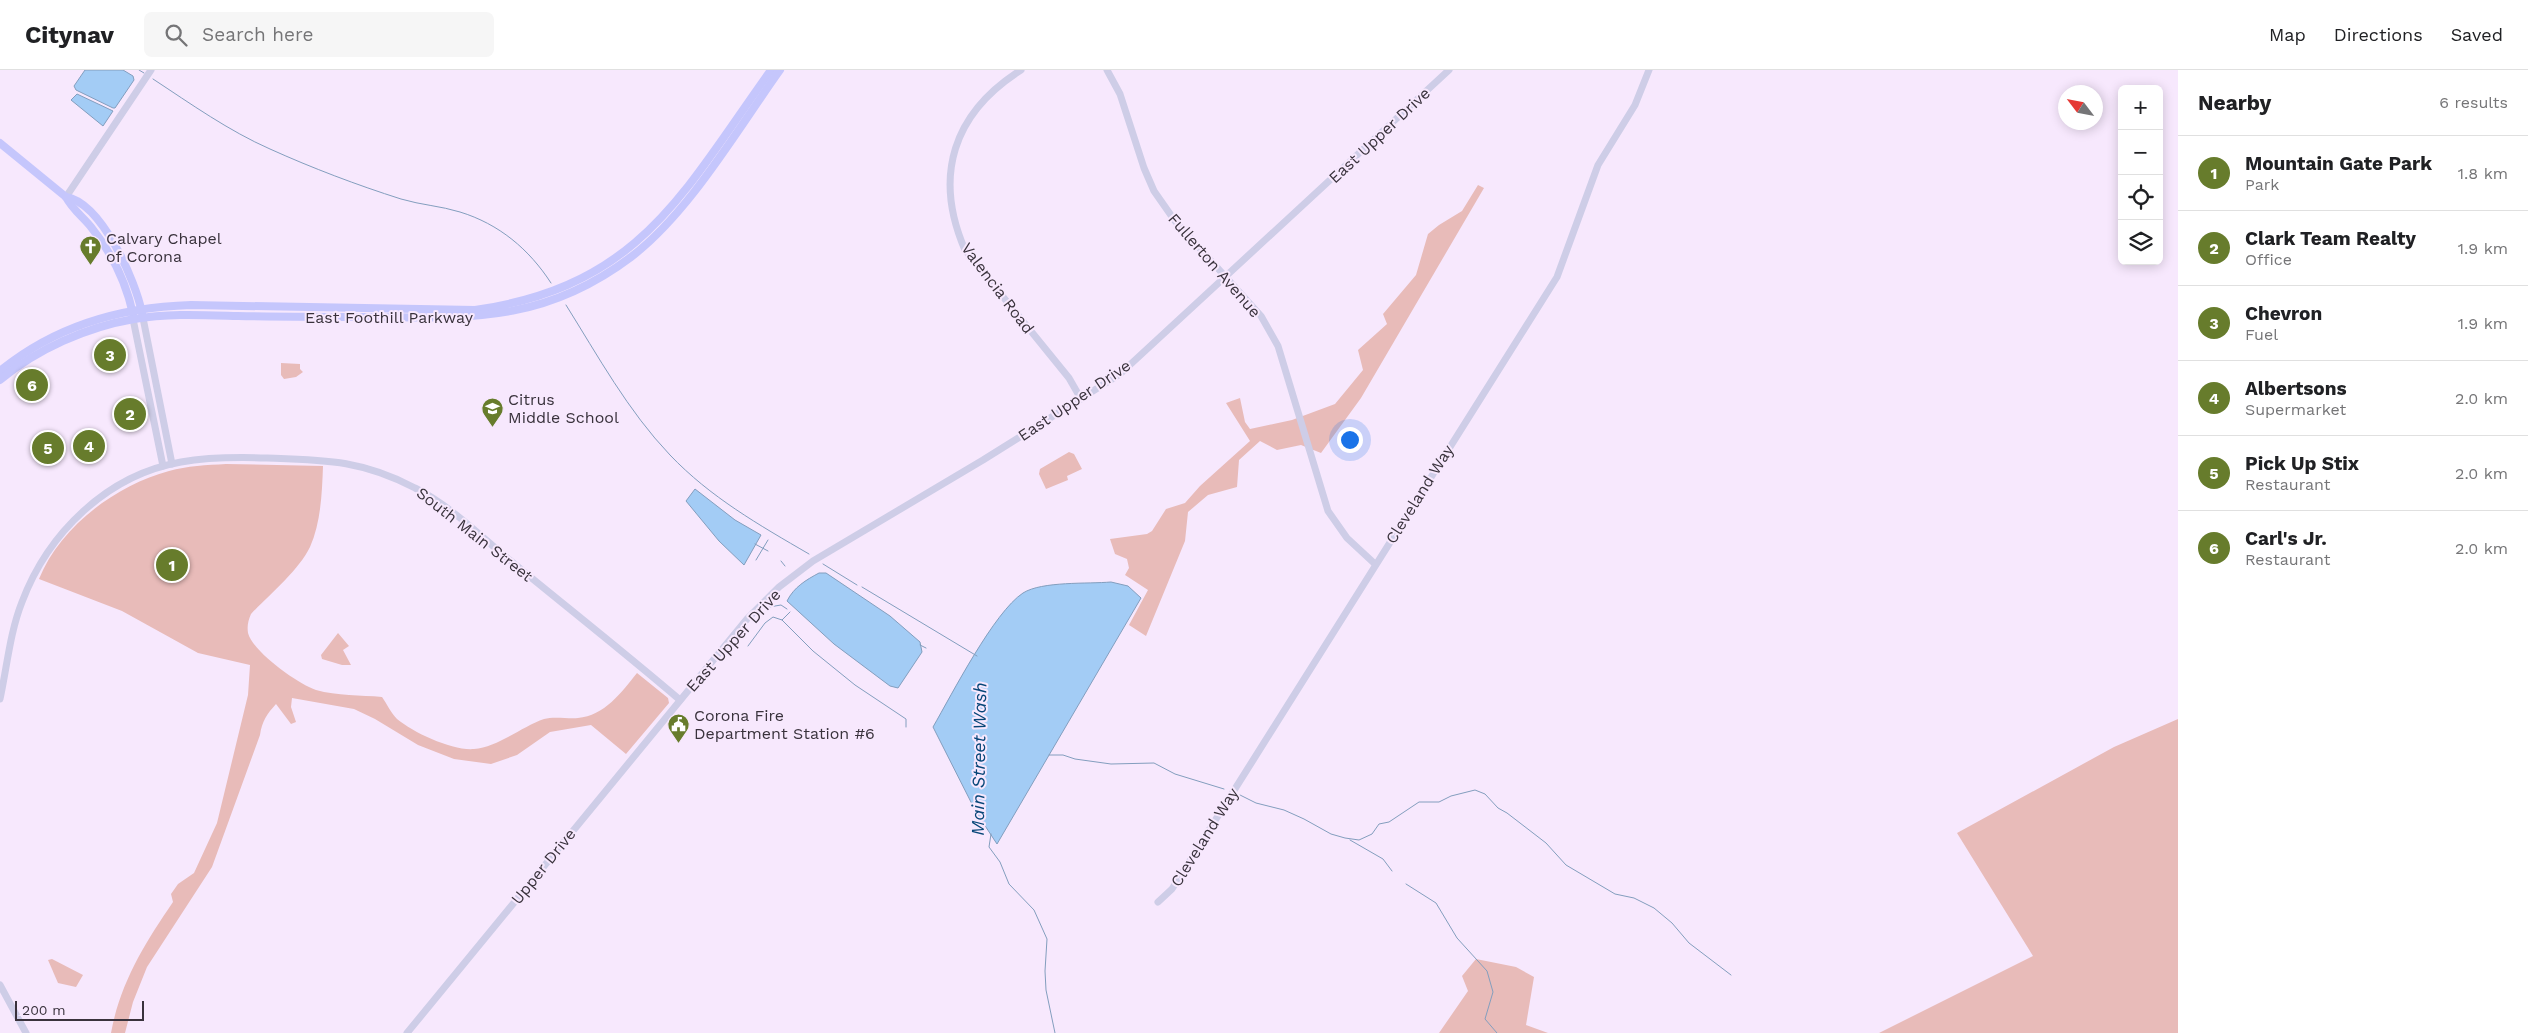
<!DOCTYPE html>
<meta charset="utf-8">
<style>
:root{--surface:#fff;--page:#f6f6f6;--text:#202124;--muted:#757577;--line:#e0e0e0;--accent:#677c2c}
body{margin:0;font-family:"Work Sans",sans-serif;background:var(--page);color:var(--text)}
.controls{position:absolute;right:15px;top:15px;display:grid;overflow:hidden;border-radius:8px;box-shadow:0 2px 12px #0003}
.controls button{width:45px;height:45px;display:grid;place-items:center;padding:0;border:0;border-bottom:1px solid var(--line);background:var(--surface);color:var(--text);font:25px sans-serif}
.compass{position:absolute;left:2058px;top:15px;width:45px;height:45px;border-radius:50%;background:var(--surface);box-shadow:0 2px 12px #0003;rotate:302deg}
.scale{position:absolute;left:15px;bottom:12px;width:129px;box-sizing:border-box;padding-left:5px;border:2px solid #39323c;border-top:0;font-size:14px;line-height:18px;white-space:nowrap;color:#39323c;-webkit-text-stroke:4px #f7e8fd;paint-order:stroke}
.you{position:absolute;left:1349px;top:369px;width:18px;height:18px;margin:-12px;border:4px solid #fff;border-radius:50%;background:#1a73e8;box-shadow:0 0 0 8px #1a73e833}
.badge{display:grid;place-items:center;width:32px;height:32px;border-radius:50%;background:var(--accent);color:#fff;font-size:16px;font-weight:700}
.pin{position:absolute;translate:-50% -50%;border:2px solid #fff;box-shadow:0 1px 5px #0006}
.list{margin:0;padding:0;list-style:none}
h2{display:flex;justify-content:space-between;align-items:center;height:65px;margin:0;padding:0 20px;font-size:21px}
h2 small{font-size:16px;font-weight:400;color:var(--muted)}
.list li{display:grid;grid-template-columns:32px 1fr auto;gap:15px;align-items:center;box-sizing:border-box;height:75px;padding:0 20px;border-top:1px solid var(--line)}
.list b{display:block;font-size:19px;white-space:nowrap}
.list p{margin:0;font-size:16px;white-space:nowrap;color:var(--muted)}
.list em{font-size:16px;font-style:normal;color:var(--muted)}
.icon{flex:none;width:28px;height:28px;fill:none;stroke:currentColor;stroke-width:2;stroke-linecap:round;stroke-linejoin:round}
.map{position:relative;flex:none;width:2178px;height:963px;overflow:hidden}
header{display:flex;align-items:center;gap:30px;box-sizing:border-box;height:70px;padding:0 25px;background:var(--surface);border-bottom:1px solid var(--line)}
header strong{font-size:24px}
nav{display:flex;gap:28px;margin-inline-start:auto;font-size:18px}
.search{width:350px;height:45px;background:var(--page);display:flex;align-items:center;gap:12px;box-sizing:border-box;padding:0 18px;border-radius:8px;color:var(--muted);font-size:19px}
main{display:flex}
aside{flex:1;background:var(--surface)}
.map>svg:first-child{display:block}
.green{fill:#e8bbb9}
.water{fill:#a3ccf5;stroke:#839ebe}
.lines{fill:none;stroke-linecap:round;stroke-linejoin:round}
.stream{stroke:#839ebe;stroke-width:1}
.secondary{stroke:#cecde7;stroke-width:7}
.primary{stroke:#c5c6fc;stroke-width:8}
.labels{text-anchor:middle;stroke-width:4;stroke-linejoin:round;paint-order:stroke}
.street-label{font-size:16px;fill:#39323c;stroke:#f7e8fd}
.poi-label{font-size:16px;fill:#39323c;stroke:#f7e8fd;text-anchor:start}
.water-label{font-size:18px;font-style:italic;fill:#074678;stroke:#f7e8fd}
</style>
<header>
<strong>Citynav</strong>
<div class="search"><svg class="icon" aria-label="search" viewBox="0 0 24 24"><circle cx="10" cy="10" r="6"/><path d="M15 15l6 6"/></svg>Search here</div>
<nav><a>Map</a><a>Directions</a><a>Saved</a></nav>
</header>
<main>
<div class="map">
<svg width="2178" height="963" viewBox="0 0 2178 963">
<rect width="100%" height="100%" fill="#f7e8fd"/>
<g class="green">
<polygon points="1478,115 1484,118 1361,328 1321,383 1301,375 1277,380 1260,371 1239,390 1237,417 1208,425 1188,442 1185,471 1146,566 1129,555 1148,520 1125,505 1129,498 1127,489 1115,484 1110,469 1147,464 1152,461 1166,439 1185,433 1200,416 1250,371 1226,333 1240,328 1245,352 1250,359 1292,350 1335,334 1363,300 1358,280 1387,254 1383,244 1416,205 1428,164 1439,155 1462,141"/>
<polygon points="281,293 300,294 300,299 303,302 296,307 284,309 281,305"/>
<polygon points="1069,382 1074,384 1082,399 1067,406 1068,410 1046,419 1039,404 1040,399"/>
<path d="M226,394L323,396C322,423 321,452 310,477C299,500 269,525 251,544C248,551 247,556 248,563C253,582 298,614 316,620C337,626 361,625 382,627C387,634 391,643 397,649C414,663 453,681 474,679C498,677 523,656 544,649C554,646 568,649 578,648C604,646 622,622 637,603L668,628L669,633L626,684L591,655L550,662L517,685L491,694L454,689L418,675L375,649L354,639L292,628L291,637L296,652L291,654L276,634C267,644 262,651 260,665L212,797L147,897L133,932L125,963H111C120,913 145,873 173,832L171,824L178,814L194,803L217,753L248,625L250,595L198,583L122,541L39,509C60,457 116,415 169,401C187,396 207,395 226,394Z"/>
<polygon points="338,563 349,576 343,580 351,595 342,595 322,589 321,585"/>
<polygon points="2178,649 2178,963 1879,963 2033,886 1957,763 2114,677"/>
<polygon points="52,889 83,905 76,917 58,913 48,890"/>
<polygon points="1476,889 1516,897 1534,907 1526,955 1548,963 1439,963 1468,921 1462,906"/>
</g>
<g class="water">
<polygon points="85,0 123,0 133,6 134,10 115,38 113,38 76,20 74,16"/>
<polygon points="77,24 113,41 103,56 71,30"/>
<polygon points="695,419 735,450 761,465 744,495 719,471 686,431"/>
<path d="M819,503H826L890,546L920,572L922,582L898,618L890,616L834,574L787,531C794,517 806,510 819,503Z"/>
<path d="M1111,512L1128,516L1141,528L997,774L976,742L933,657C952,624 994,542 1023,523C1042,511 1088,514 1111,512Z"/>
</g>
<g class="lines">
<g class="stream">
<polyline points="139,0 144,3"/>
<path d="M153,9C191,34 229,61 270,79C312,98 357,115 401,129C421,135 441,136 460,142C499,154 529,179 551,213"/>
<path d="M566,235C598,286 628,341 670,385C710,427 759,455 809,484"/>
<polyline points="755,474 768,481"/>
<polyline points="756,490 768,470"/>
<polyline points="781,491 785,496"/>
<polyline points="823,494 857,515"/>
<polyline points="862,517 977,586"/>
<polyline points="769,537 781,535 787,539"/>
<polyline points="782,550 813,581 855,615 906,649 906,657"/>
<polyline points="920,575 926,578"/>
<polyline points="748,576 765,553 773,547 782,550 790,542"/>
<polyline points="1049,685 1063,685 1075,689 1111,694 1154,693 1175,704 1224,719"/>
<polyline points="1240,725 1256,733 1284,740 1304,749 1331,764 1345,768 1359,770 1372,764 1379,754 1389,752 1419,732 1439,732 1451,726 1475,720 1485,724 1498,738 1507,743 1546,773 1566,795 1615,824 1634,828 1654,838 1672,853 1689,873 1731,905"/>
<polyline points="991,764 989,777 1000,792 1009,814 1034,840 1047,869 1045,901 1046,920 1055,963"/>
<polyline points="1350,770 1383,789 1392,801"/>
<polyline points="1406,814 1436,833 1457,868 1487,901 1493,922 1485,949 1497,963"/>
</g>
<g class="secondary">
<path d="M1021,0C953,43 933,106 965,180L1069,308L1081,329"/>
<polyline points="1107,0 1120,24 1144,98 1154,121 1175,151 1261,246 1278,276 1328,441 1347,468 1375,494"/>
<polyline points="66,127 151,0"/>
<polyline points="143,248 172,394"/>
<polyline points="133,249 163,396"/>
<path d="M0,629C7,597 10,562 22,532C48,463 107,405 181,392C209,387 238,387 267,388C325,390 362,390 415,418C451,436 481,467 512,492C568,538 625,583 680,630"/>
<polyline points="1158,832 1172,819 1557,207 1598,95 1635,35 1649,0"/>
<polyline points="0,915 26,963"/>
<polyline points="407,963 747,549 779,517 813,491 983,390 1120,304 1449,0"/>
</g>
<g class="primary">
<path d="M0,73L66,127C72,139 83,147 91,157C112,183 126,212 133,244"/>
<path d="M66,127C102,133 136,212 142,243"/>
<path d="M0,301C55,256 120,237 191,235L475,240C640,216 682,124 771,0"/>
<path d="M0,310C37,279 87,257 134,249C168,243 204,245 238,246C286,247 335,247 383,247C480,249 550,248 631,187C689,143 737,60 780,0"/>
</g>
</g>
<defs>
<symbol id="church-pin" viewBox="-11 -11 22 30"><path d="M0 17L-7.5 6A9.5 9.5 0 1 1 7.5 6Z" fill="#677c2c" stroke="#f7e8fd"/><path d="M-1.2-6h2.4v3.5h3.3v2.4h-3.3V6h-2.4V-.1h-3.3v-2.4h3.3Z" fill="#fff"/></symbol>
<symbol id="school-pin" viewBox="-11 -11 22 30"><path d="M0 17L-7.5 6A9.5 9.5 0 1 1 7.5 6Z" fill="#677c2c" stroke="#f7e8fd"/><path d="M0-5L7-2L0 1L-7-2ZM-4 1L0 2.5L4 1V4Q0 6-4 4Z" fill="#fff"/></symbol>
<symbol id="civic-pin" viewBox="-11 -11 22 30"><path d="M0 17L-7.5 6A9.5 9.5 0 1 1 7.5 6Z" fill="#677c2c" stroke="#f7e8fd"/><path d="M-.6-6.5H3V-4.5H.6V-3L4-1V1h2V6H-6V1h2V-1L-.6-3ZM-1.2 2.5V6h2.4V2.5Z" fill="#fff"/></symbol>
</defs>
<g fill-rule="evenodd">
<use href="#church-pin" x="78" y="164" width="25" height="34"/>
<use href="#school-pin" x="480" y="326" width="25" height="34"/>
<use href="#civic-pin" x="666" y="642" width="25" height="34"/>
</g>
<g class="labels">
<g class="street-label">
<text transform="translate(1379 65) rotate(-43)" y="6">East Upper Drive</text>
<text transform="translate(1215 195) rotate(49)" y="6">Fullerton Avenue</text>
<text transform="translate(998 218) rotate(53)" y="6">Valencia Road</text>
<text x="389" y="253">East Foothill Parkway</text>
<text transform="translate(1074 330) rotate(-34)" y="6">East Upper Drive</text>
<text transform="translate(1419 424) rotate(-58)" y="6">Cleveland Way</text>
<text transform="translate(475 464) rotate(38)" y="6">South Main Street</text>
<text transform="translate(733 570) rotate(-48)" y="6">East Upper Drive</text>
<text transform="translate(1204 767) rotate(-58)" y="6">Cleveland Way</text>
<text transform="translate(543 796) rotate(-51)" y="6">Upper Drive</text>
</g>
<g class="poi-label">
<text x="106" y="174">Calvary Chapel<tspan x="106" dy="18">of Corona</tspan></text>
<text x="508" y="335">Citrus<tspan x="508" dy="18">Middle School</tspan></text>
<text x="694" y="651">Corona Fire<tspan x="694" dy="18">Department Station #6</tspan></text>
</g>
<g class="water-label">
<text transform="translate(979 689) rotate(-89)" y="6">Main Street Wash</text>
</g>
</g>
</svg>
<div class="controls">
<button>+</button>
<button>−</button>
<button><svg class="icon" aria-label="locate" viewBox="0 0 24 24"><circle cx="12" cy="12" r="6"/><path d="M12 2v4M12 18v4M2 12h4M18 12h4"/></svg></button>
<button><svg class="icon" aria-label="layers" viewBox="0 0 24 24"><path d="M12 4l9 5-9 5-9-5zM3 14l9 5 9-5"/></svg></button>
</div>
<svg class="compass" viewBox="-18 -18 36 36"><path d="M0-13l5 13h-10z" fill="#e53935"/><path d="M0 13l5-13h-10z" fill="#757577"/></svg>
<div class="scale">200 m</div>
<div class="you"></div>
<div class="pin badge" style="left:172px;top:495px">1</div>
<div class="pin badge" style="left:130px;top:344px">2</div>
<div class="pin badge" style="left:110px;top:285px">3</div>
<div class="pin badge" style="left:89px;top:376px">4</div>
<div class="pin badge" style="left:48px;top:378px">5</div>
<div class="pin badge" style="left:32px;top:315px">6</div>
</div>
<aside>
<h2>Nearby<small>6 results</small></h2>
<ul class="list">
<li><span class="badge">1</span><div><b>Mountain Gate Park</b><p>Park</p></div><em>1.8 km</em></li>
<li><span class="badge">2</span><div><b>Clark Team Realty</b><p>Office</p></div><em>1.9 km</em></li>
<li><span class="badge">3</span><div><b>Chevron</b><p>Fuel</p></div><em>1.9 km</em></li>
<li><span class="badge">4</span><div><b>Albertsons</b><p>Supermarket</p></div><em>2.0 km</em></li>
<li><span class="badge">5</span><div><b>Pick Up Stix</b><p>Restaurant</p></div><em>2.0 km</em></li>
<li><span class="badge">6</span><div><b>Carl's Jr.</b><p>Restaurant</p></div><em>2.0 km</em></li>
</ul>
</aside>
</main>
